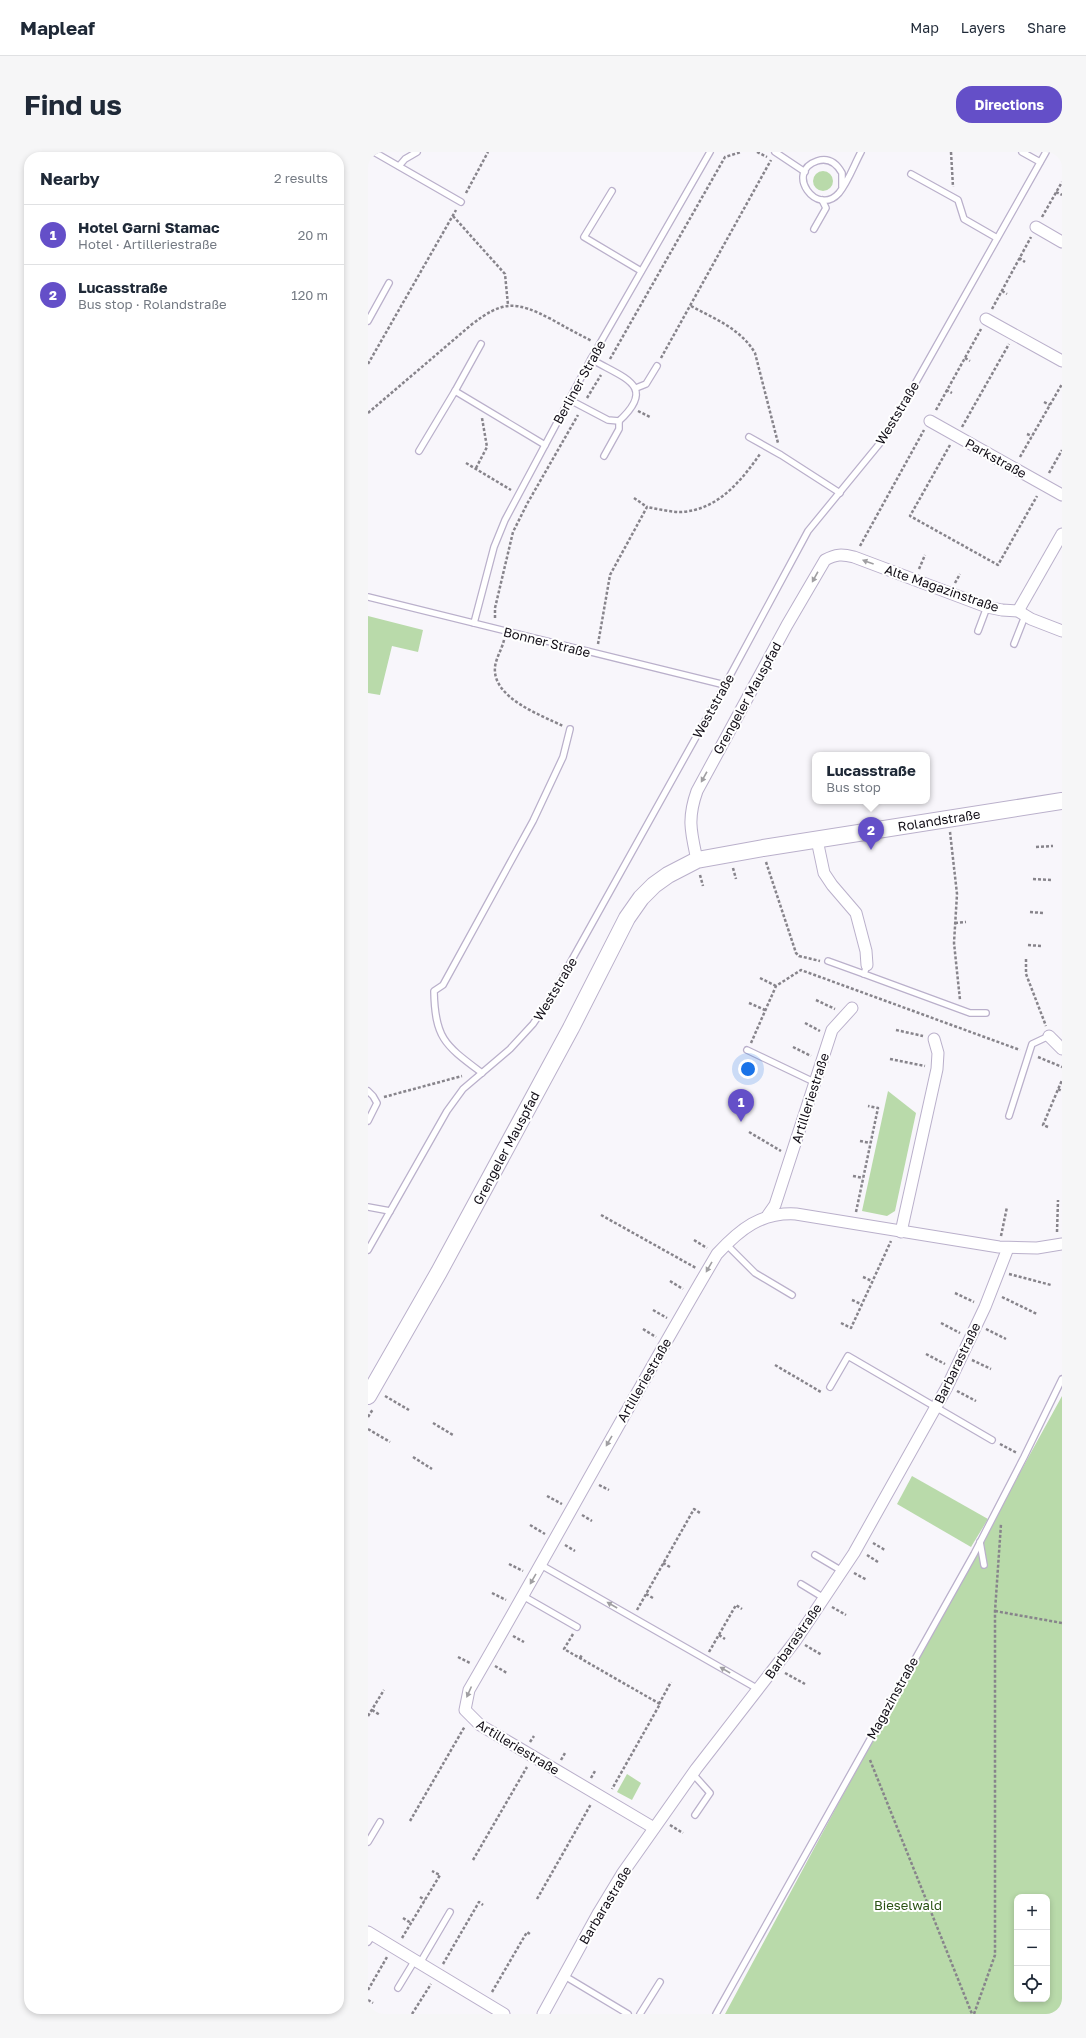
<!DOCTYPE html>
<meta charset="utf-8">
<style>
:root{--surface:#fff;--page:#f6f6f7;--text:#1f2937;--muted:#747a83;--line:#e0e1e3;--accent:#644fc8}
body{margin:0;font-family:"Golos Text",sans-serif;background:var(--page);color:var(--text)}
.controls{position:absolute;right:12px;bottom:12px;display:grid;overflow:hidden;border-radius:8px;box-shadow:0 2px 6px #0003}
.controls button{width:36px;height:36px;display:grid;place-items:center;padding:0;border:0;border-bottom:1px solid var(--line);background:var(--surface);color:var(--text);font:20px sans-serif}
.you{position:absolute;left:380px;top:917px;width:14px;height:14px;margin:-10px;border:3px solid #fff;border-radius:50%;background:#1a73e8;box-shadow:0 0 0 6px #1a73e833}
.badge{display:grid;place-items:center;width:26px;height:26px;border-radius:50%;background:var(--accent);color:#fff;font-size:13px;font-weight:700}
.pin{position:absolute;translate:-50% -33px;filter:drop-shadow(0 1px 2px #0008)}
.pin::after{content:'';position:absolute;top:21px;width:14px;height:12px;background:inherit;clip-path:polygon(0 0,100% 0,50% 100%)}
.popup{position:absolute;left:444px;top:600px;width:118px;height:52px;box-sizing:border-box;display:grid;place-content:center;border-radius:8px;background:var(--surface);filter:drop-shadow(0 1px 3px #0005);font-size:13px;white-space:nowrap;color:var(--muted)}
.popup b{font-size:15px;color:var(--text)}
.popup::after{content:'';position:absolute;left:50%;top:100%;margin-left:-8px;border:8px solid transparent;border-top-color:var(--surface)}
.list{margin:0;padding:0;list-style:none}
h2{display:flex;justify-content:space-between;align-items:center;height:52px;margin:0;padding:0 16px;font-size:17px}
h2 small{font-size:13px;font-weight:400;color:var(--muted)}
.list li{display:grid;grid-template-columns:26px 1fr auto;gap:12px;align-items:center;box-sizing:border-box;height:60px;padding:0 16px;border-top:1px solid var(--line)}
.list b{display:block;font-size:15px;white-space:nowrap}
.list p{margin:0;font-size:13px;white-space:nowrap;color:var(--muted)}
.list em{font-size:13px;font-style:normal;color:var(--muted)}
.icon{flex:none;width:22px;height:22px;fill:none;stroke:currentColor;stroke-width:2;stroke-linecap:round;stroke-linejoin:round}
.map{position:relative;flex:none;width:694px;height:1862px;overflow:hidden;border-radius:16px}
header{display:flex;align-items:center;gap:24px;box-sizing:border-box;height:56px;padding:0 20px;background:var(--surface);border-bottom:1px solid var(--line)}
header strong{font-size:19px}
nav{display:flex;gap:22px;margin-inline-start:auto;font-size:14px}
.intro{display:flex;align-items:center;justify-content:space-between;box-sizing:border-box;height:96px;padding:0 24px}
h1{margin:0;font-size:28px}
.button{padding:10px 18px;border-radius:16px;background:var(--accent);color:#fff;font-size:14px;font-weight:700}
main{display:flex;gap:24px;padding:0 24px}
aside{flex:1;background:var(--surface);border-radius:16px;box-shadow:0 2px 6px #0003}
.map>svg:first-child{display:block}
.green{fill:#b9daaa;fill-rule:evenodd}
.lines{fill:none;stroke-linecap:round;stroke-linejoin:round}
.lane-casing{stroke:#bab0cb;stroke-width:8}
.street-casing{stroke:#bab0cb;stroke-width:13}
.secondary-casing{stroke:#bab0cb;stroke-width:18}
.path{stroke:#87848b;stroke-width:2.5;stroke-dasharray:3 2;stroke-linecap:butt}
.lane{stroke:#fff;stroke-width:5.5}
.street{stroke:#fff;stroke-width:11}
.secondary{stroke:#fff;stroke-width:16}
.oneway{fill:#a09fa2}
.labels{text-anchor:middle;stroke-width:4;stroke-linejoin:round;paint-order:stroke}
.street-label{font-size:13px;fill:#120e17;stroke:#fff}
.park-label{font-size:13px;fill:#2b5314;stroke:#fff}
</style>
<header>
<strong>Mapleaf</strong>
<nav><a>Map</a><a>Layers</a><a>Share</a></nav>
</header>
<div class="intro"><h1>Find us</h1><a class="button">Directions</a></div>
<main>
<aside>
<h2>Nearby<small>2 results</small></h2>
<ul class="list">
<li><span class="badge">1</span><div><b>Hotel Garni Stamac</b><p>Hotel · Artilleriestraße</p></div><em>20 m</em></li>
<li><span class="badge">2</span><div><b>Lucasstraße</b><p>Bus stop · Rolandstraße</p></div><em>120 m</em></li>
</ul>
</aside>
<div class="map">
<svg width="694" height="1862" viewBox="0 0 694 1862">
<rect width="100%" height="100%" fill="#f8f6fb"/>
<g class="green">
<circle cx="455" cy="29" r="10"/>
<polygon points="0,464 55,478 50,500 24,494 12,543 0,541"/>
<polygon points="520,939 548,961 527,1059 519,1064 494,1059"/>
<path d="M694,1244V1862H357L470,1652ZM649,1745H679V1847H649Z"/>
<polygon points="544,1324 620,1367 603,1395 529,1352"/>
<polygon points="259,1622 273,1631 264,1648 249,1640"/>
</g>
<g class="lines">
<defs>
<g id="lane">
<polyline points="6,0 93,50"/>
<polyline points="407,0 437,20"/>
<polyline points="654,0 672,10"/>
<polyline points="31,14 37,7 49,0"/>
<polyline points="543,22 590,48 596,67 629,86"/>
<path d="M474,35V21C469,12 461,5 449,9C416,20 449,66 471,41C480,30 486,13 493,0"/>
<polyline points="244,39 216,85 273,119"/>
<polyline points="446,77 458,56 454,48"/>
<polyline points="0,169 21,131"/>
<polyline points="268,236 278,232 289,214"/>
<polyline points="87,239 113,192"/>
<path d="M202,248L240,268L251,269C290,233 255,226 223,207"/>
<polyline points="381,285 413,303 472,341"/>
<polyline points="51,299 87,239 177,293"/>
<polyline points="236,304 251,277 251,269"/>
<polyline points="0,445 357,533"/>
<polyline points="106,471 126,395 137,368 223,207 342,0"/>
<polyline points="610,479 619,455"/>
<polyline points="646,492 657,464"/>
<polyline points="460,809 496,822"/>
<polyline points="499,813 496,822 602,861 618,861"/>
<polyline points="379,898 446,930"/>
<path d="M114,921C77,893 67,887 66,839L75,833L165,669L195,605L202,577"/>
<polyline points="0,939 5,944 9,951 0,969"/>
<polyline points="641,964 664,892 681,884"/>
<polyline points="0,1055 22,1059"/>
<polyline points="358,1092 387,1121 424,1143"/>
<polyline points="0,1098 79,959 95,937 142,897 165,872 182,847 357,533 440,379 517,285 678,0"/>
<polyline points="462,1235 480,1204 624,1288"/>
<polyline points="612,1390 616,1413"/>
<polyline points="447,1403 474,1419"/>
<polyline points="173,1413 390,1537"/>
<polyline points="433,1432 456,1446"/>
<polyline points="155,1444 209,1475"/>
<polyline points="325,1622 342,1641 327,1663"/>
<polyline points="0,1690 12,1670"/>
<polyline points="0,1790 5,1783"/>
<polyline points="52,1811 82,1760"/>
<polyline points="195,1823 260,1862"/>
<polyline points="30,1836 47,1808"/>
<polyline points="272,1862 292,1830"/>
<polyline points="348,1862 606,1402 656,1305 694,1227"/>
</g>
<g id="street">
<polyline points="668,75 694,90"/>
<polyline points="618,167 694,209"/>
<polyline points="562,269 694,343"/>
<polyline points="650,459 694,382"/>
<polyline points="449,688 456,721 464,733 488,761 498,799 499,813"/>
<path d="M329,708C323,680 319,667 329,639L419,473L457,408C468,402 474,402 486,405L619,455L634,458L650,459L663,467L694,479"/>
<polyline points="681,884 694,897"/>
<polyline points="400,1063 407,1053 464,878 484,856"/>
<polyline points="533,1080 569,917 570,901 566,887"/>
<path d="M286,1676L112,1573L97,1558L101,1538C185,1393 264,1246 349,1102C372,1077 393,1060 428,1062L631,1095L669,1096L694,1092"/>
<polyline points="0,1780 136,1862"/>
<polyline points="175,1862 231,1760 254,1722 328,1617 428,1488 486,1401 579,1235 617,1155 640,1096"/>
</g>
<polyline id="secondary" points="0,1244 71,1120 203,876 259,766 273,746 286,733 300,723 329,708 395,696 694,649"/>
</defs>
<use href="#lane" class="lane-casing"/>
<use href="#street" class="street-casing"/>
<use href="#secondary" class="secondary-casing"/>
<g class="path">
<polyline points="389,0 399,5"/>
<polyline points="583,0 585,35"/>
<polyline points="688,40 694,43"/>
<polyline points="98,41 120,0"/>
<polyline points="85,64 137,122 140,153"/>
<polyline points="674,65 694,30"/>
<polyline points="651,106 657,110"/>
<polyline points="634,139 639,142"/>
<path d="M323,154C347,167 373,177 387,201L410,291"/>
<polyline points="624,157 663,85"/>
<polyline points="293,206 403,8"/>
<polyline points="597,206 602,209"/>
<polyline points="242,207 357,5 373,0"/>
<polyline points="0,212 88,58"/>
<polyline points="578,238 584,241"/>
<polyline points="219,246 233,223"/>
<polyline points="676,250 682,253"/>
<polyline points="568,258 613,177"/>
<polyline points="270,259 282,265"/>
<path d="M0,261L103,173C135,148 148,149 183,167C197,175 210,182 224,189"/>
<polyline points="594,275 641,192"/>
<polyline points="659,282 664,284"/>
<polyline points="582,293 542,364 630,413 669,344"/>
<polyline points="652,305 694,232"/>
<polyline points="98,311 143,338"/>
<polyline points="108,316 119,295 114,266"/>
<polyline points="681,321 694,298"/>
<polyline points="266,346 279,355"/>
<polyline points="492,394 556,278"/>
<polyline points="551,417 557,403"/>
<polyline points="587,431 592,422"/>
<polyline points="127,466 127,456 145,380 159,352 210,263"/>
<path d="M136,488C134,497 128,506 127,515C124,546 173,563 195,574"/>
<path d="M230,492L242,423L279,355C290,357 302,360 313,360C350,358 373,329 392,302"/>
<polyline points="582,680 589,742 586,791 592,848"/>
<polyline points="668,695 685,694"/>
<polyline points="398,710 428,801 431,804 452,809"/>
<polyline points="365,716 368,727"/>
<polyline points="332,723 335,734"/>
<polyline points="665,727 683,728"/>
<polyline points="662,760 675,761"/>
<polyline points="587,771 598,770"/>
<polyline points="660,793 673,794"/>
<polyline points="658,807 658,822 678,874"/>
<polyline points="392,826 408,834"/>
<polyline points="448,848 467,857"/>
<polyline points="381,851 397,858"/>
<polyline points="437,871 452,879"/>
<polyline points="528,878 555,884"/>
<polyline points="383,891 408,834 433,818 652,898"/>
<polyline points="425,895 443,904"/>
<polyline points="670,905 694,915"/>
<polyline points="522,907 557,914"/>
<polyline points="690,937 694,939"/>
<polyline points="16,945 94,924"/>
<polyline points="680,975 675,973 694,928"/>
<polyline points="381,980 413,999"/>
<polyline points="492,989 502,991"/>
<polyline points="485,1024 495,1026"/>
<polyline points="488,1060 510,956 500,954"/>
<polyline points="233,1063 328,1116"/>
<polyline points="689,1080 690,1048"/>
<polyline points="633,1084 639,1055"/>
<polyline points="326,1088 339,1096"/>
<polyline points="641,1122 683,1133"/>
<polyline points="495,1125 504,1129"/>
<polyline points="302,1129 315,1137"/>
<polyline points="587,1141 606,1150"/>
<polyline points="634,1145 669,1162"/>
<polyline points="484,1148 493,1152"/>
<polyline points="285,1158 299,1166"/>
<polyline points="473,1171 483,1176 523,1089"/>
<polyline points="573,1171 592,1181"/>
<polyline points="275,1177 288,1185"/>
<polyline points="618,1177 638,1187"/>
<polyline points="558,1202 577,1212"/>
<polyline points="604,1208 623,1217"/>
<polyline points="407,1213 453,1240"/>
<polyline points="589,1239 608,1249"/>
<polyline points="17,1244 41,1258"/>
<polyline points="0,1265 5,1257"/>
<polyline points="65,1271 85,1283"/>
<polyline points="0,1277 22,1290"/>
<polyline points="632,1292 649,1301"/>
<polyline points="45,1305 64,1317"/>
<polyline points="231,1333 241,1338"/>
<polyline points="179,1344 194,1352"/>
<polyline points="214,1363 224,1369"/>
<polyline points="162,1373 177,1382"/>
<polyline points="505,1391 517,1398"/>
<polyline points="197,1393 207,1399"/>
<polyline points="499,1403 510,1410"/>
<polyline points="295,1411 302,1415"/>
<polyline points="141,1412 155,1419"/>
<polyline points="486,1421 499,1428"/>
<polyline points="124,1441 138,1448"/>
<polyline points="278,1442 285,1446"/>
<polyline points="464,1455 478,1463"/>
<polyline points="269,1458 326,1357 332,1361"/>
<polyline points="627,1459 694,1471"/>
<polyline points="205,1482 196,1497 292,1552 244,1637"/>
<polyline points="351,1483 357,1487"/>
<polyline points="145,1484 156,1490"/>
<polyline points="437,1493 454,1503"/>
<polyline points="341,1500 368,1453 374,1457"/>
<polyline points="90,1505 102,1511"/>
<polyline points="212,1506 214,1503"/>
<polyline points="127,1514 139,1521"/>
<polyline points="417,1521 437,1532"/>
<polyline points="291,1552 303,1530"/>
<polyline points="4,1558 12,1563"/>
<polyline points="0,1564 16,1538"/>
<polyline points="162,1590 166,1584"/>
<polyline points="193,1608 197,1601"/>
<polyline points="502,1608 604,1862"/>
<polyline points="223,1626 227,1619"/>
<polyline points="42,1669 97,1574"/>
<polyline points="302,1673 315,1681"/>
<polyline points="105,1708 159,1615"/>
<polyline points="52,1745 57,1748"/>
<polyline points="169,1747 223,1652"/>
<polyline points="35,1766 43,1771"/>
<polyline points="34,1786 72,1723 64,1719"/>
<polyline points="75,1812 111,1750 115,1753"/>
<polyline points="0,1838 19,1805"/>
<polyline points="124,1840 159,1780 163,1783"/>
<polyline points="0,1848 5,1851"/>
<polyline points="44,1862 63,1832"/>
<polyline points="606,1862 627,1803 627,1459 633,1372"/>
</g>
<use href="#lane" class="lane"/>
<use href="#street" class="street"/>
<use href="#secondary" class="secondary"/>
</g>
<defs><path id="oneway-solid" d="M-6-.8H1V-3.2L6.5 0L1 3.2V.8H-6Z"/></defs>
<g class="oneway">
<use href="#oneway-solid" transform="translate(500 410) rotate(-160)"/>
<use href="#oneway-solid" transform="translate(447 425) rotate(119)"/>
<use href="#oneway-solid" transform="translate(336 625) rotate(119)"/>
<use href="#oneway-solid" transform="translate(341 1115) rotate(120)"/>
<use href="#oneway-solid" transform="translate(241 1289) rotate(120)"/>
<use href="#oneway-solid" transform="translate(165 1427) rotate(120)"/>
<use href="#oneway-solid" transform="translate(244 1453) rotate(-150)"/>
<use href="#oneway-solid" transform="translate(357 1518) rotate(-150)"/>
<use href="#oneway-solid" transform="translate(101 1540) rotate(114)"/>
</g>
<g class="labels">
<g class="street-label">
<text transform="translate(211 230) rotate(-61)" y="5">Berliner Straße</text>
<text transform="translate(529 261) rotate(-59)" y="5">Weststraße</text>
<text transform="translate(628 306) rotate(29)" y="5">Parkstraße</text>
<text transform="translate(574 436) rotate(19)" y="5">Alte Magazinstraße</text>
<text transform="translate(179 490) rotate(14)" y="5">Bonner Straße</text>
<text transform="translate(379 546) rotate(-61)" y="5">Grengeler Mauspfad</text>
<text transform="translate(345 554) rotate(-61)" y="5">Weststraße</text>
<text transform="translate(571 668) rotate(-9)" y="5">Rolandstraße</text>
<text transform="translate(187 837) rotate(-59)" y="5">Weststraße</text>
<text transform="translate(442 946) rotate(-72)" y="5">Artilleriestraße</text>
<text transform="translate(138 996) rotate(-62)" y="5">Grengeler Mauspfad</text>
<text transform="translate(589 1211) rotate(-64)" y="5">Barbarastraße</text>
<text transform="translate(276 1228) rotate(-60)" y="5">Artilleriestraße</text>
<text transform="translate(425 1489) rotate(-55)" y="5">Barbarastraße</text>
<text transform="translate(524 1546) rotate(-61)" y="5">Magazinstraße</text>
<text transform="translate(150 1595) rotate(31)" y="5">Artilleriestraße</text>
<text transform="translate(237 1753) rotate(-59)" y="5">Barbarastraße</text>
</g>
<g class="park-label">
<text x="540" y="1758">Bieselwald</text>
</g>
</g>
</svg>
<div class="controls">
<button>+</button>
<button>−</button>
<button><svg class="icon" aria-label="locate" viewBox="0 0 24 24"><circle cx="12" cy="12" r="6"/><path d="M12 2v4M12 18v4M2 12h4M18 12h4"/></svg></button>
</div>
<div class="you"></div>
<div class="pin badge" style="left:373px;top:970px">1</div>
<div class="pin badge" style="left:503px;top:698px">2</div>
<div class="popup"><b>Lucasstraße</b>Bus stop</div>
</div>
</main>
